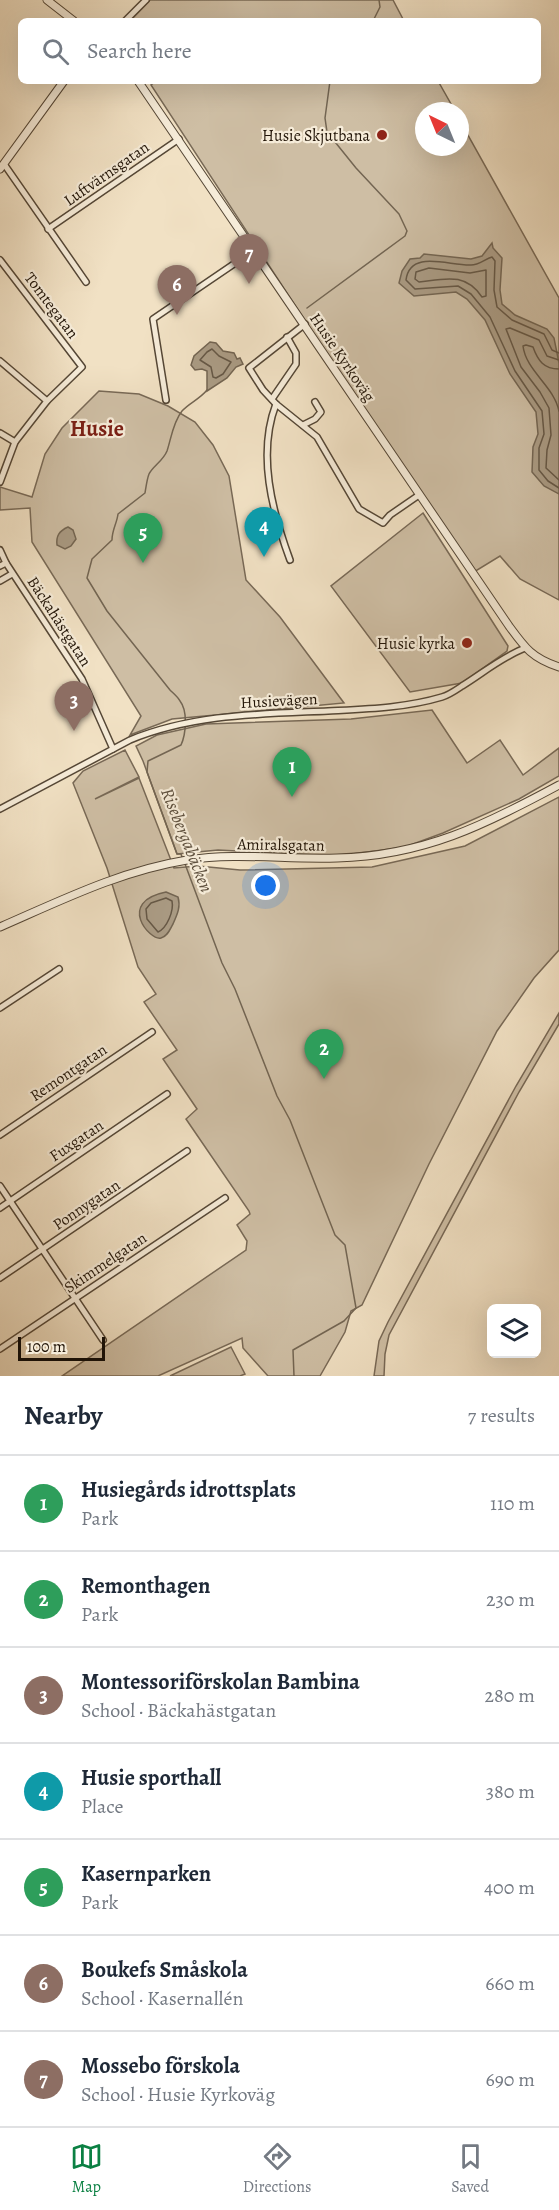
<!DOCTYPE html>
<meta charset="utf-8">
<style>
:root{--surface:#fff;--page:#f2f2f3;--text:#1f2937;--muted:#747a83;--line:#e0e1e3;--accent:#0b8043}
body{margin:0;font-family:Alegreya,serif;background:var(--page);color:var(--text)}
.controls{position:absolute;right:18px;bottom:18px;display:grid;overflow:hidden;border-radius:9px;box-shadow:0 6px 24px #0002}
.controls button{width:54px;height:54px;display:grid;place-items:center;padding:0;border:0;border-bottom:2px solid var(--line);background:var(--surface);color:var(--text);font:30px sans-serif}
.compass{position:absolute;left:415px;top:102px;width:54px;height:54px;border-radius:50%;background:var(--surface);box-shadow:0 6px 24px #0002;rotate:317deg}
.scale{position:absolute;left:18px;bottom:15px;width:87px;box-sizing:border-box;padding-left:6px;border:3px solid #211407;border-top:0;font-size:16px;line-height:21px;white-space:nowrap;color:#211407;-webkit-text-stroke:4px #f6ecd9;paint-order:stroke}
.you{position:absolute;left:266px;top:886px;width:21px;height:21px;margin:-15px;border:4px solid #fff;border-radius:50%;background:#1a73e8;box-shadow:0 0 0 9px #1a73e833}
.badge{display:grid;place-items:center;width:39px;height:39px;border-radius:50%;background:var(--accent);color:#fff;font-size:20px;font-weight:700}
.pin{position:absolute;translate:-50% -50px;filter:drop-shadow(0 2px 3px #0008)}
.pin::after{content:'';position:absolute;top:32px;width:21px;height:18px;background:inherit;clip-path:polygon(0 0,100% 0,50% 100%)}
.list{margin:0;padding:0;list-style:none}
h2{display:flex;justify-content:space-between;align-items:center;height:78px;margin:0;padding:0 24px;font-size:26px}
h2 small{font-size:20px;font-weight:400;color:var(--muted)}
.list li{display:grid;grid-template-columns:39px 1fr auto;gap:18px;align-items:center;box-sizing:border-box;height:96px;padding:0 24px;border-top:2px solid var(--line)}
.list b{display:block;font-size:22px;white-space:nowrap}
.list p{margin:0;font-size:20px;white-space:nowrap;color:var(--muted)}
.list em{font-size:20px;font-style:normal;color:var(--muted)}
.icon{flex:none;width:33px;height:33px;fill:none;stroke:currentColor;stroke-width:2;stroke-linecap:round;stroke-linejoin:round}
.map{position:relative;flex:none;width:559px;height:1376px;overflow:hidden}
.search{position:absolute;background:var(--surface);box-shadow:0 6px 24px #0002;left:18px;right:18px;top:18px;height:66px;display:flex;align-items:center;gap:15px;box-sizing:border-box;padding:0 21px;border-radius:9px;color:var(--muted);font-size:22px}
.sheet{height:750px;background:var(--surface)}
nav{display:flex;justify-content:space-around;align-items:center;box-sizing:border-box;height:84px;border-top:2px solid var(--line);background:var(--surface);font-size:16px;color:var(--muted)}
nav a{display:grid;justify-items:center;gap:3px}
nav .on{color:var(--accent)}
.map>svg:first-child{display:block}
.green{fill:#cebea4;stroke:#786956;stroke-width:1.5}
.water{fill:#aa9b84;stroke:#736552;stroke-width:1.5}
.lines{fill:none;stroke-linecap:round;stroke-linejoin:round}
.shore{stroke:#665846;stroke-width:1.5}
.stream{stroke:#736552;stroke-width:1.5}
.minor-casing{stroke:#554736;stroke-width:8}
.tertiary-casing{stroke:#554736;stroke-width:9}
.minor{stroke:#f6ecd9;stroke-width:5}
.tertiary{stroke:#f6ecd9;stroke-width:7}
.poi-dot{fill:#8f2418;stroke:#f6ecd9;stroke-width:2}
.labels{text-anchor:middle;stroke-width:4.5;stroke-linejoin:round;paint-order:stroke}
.poi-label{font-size:16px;fill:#211407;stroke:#f6ecd9;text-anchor:end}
.street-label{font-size:16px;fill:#211407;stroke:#f6ecd9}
.water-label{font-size:18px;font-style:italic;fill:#5f513f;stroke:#f6ecd9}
.district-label{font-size:22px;font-weight:bold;fill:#7a1f14;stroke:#f6ecd9}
</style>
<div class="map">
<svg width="559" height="1376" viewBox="0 0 559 1376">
<rect width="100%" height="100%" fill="#f1e1c4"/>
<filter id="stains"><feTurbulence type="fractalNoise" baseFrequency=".00333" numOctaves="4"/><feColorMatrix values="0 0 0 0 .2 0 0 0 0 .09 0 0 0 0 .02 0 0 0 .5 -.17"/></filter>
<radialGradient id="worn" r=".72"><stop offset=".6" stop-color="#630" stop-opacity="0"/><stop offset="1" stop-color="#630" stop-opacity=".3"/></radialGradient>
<g class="green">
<polygon points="150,0 393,0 404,21 130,21"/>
<polygon points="156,81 438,81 455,111 424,111 424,147 460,147 460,121 559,298 559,600 520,579 500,556 474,572 408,478 151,85"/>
<polygon points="99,391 139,394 168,406 195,422 213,445 229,476 246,580 280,617 344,703 172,719 130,735 141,716 32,542 30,508 0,510 0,487 32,497 45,454 62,428"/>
<polygon points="423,513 508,646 507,651 462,683 410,692 331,586"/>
<polygon points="432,710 467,763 500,740 523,775 559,748 559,776 519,799 443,833 405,847 337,856 218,850 177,854 143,761 136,746 157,735 206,724 351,719"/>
<polygon points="125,750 139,777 95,799 139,778 174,868 198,866 240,870 372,867 465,846 559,797 559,950 534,978 497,1031 429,1164 362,1305 351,1311 345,1332 320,1376 268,1376 243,1348 242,1338 158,1376 62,1376 246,1250 247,1241 237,1225 250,1214 249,1211 186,1119 197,1109 163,1059 177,1050 144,1002 156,994 138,967 107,868 73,783 83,771"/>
<polygon points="559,1013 559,1024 519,1092 389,1335 385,1354 384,1376 374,1376 379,1341 388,1322 516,1086"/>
<polygon points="231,1347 245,1374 240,1376 170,1376"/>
</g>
<g class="water">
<polygon points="492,243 493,248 502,258 500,290 502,304 515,315 547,329 554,338 559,363 559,494 544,486 532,472 533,447 538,434 536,412 510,374 485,320 467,299 456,292 414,296 399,283 402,271 410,259 420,258 424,254 471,259 482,256"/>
<polygon points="210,342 216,343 223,351 234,353 237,359 240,358 243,364 236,367 227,378 207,391 207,371 202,369 195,370 191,365 194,356"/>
<path d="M68,527L73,530L76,539L71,546L65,549L57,545C56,536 59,531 68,527Z"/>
<path d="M166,892L178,897C181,907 177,915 173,924C170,929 168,936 161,938C150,941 116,902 166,892Z"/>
</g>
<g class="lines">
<g class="shore">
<path d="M429,268L470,273L486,270V296L482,297C465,272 445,279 419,282L415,279L416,272Z"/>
<polygon points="212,349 219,356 231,362 223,374 216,378 213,377 211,367 200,360 207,352"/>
<path d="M559,353L552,350L544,334L512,320L497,307L494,290L495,261L492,257C485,259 479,265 471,265C449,266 410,249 406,280L415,289L458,286L471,294L490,317L515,371L542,411L544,434L539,448V470L548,481L559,488"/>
<polyline points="559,360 547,356 539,340 510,328 506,329 521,367 540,392 549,408 551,435 547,450 546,468 559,480"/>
<path d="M559,369C544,369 538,361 533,347L526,345L523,346C526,371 554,386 559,411"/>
<path d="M166,898L172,901C174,911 167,928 158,932L147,919L146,909L151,903Z"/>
</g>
<g class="stream">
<polyline points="373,21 380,7 379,0"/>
<polyline points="307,308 405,236 407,231 399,214 356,168 327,132 325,118 330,81"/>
<path d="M182,857L181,854H177L147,772L148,761L181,745C186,734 188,711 180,701C178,697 173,693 170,690L107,611L87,578L92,559L112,540C112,530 117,523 118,514L145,493C146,487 147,479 149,474C153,466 163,461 167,451C171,439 173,422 182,411C189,403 200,399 207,390"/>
<polyline points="185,864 222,963 235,989 277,1096 290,1120 335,1235 345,1245 356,1308 344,1321 293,1350 294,1376"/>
</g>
<defs>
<g id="minor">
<polyline points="125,21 146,0"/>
<polyline points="4,164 86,282"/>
<polyline points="48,229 179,139"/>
<polyline points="0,260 82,367 47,401 15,442 0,482"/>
<polyline points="305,324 249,368 263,390 276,404 317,437 359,509 383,523 390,515 419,495"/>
<polyline points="0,361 47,401"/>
<polyline points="272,399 296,364 296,353 287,337"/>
<polyline points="166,400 153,319 253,251"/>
<path d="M276,404C257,454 272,511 290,560"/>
<polyline points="303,425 315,419 321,412 315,402"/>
<polyline points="0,433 15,442"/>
<polyline points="0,550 6,563"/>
<polyline points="0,566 6,563 82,679 113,749"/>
<polyline points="0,581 12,574"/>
<path d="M0,809L130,740C193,714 261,714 328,711C367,709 405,708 442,697C449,695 456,690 462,686C483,673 502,657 525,648"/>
<polyline points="0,1008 59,969"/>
<polyline points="0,1135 152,1032"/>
<polyline points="0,1186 103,1340"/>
<polyline points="0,1208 167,1094"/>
<polyline points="0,1278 187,1151"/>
<polyline points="0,1349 225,1198"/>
</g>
<g id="tertiary">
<polyline points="47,0 74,21"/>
<path d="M138,81L509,626C525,648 532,658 559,667"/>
<polyline points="0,169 64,81"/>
<path d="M0,927C62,900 120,871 187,860C237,852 287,860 337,858C423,856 485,825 559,785"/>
</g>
</defs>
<use href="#minor" class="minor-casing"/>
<use href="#tertiary" class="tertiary-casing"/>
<use href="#minor" class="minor"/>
<use href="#tertiary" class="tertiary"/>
</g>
<g class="poi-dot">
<circle cx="382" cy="135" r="6"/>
<circle cx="467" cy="643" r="6"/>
</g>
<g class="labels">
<g class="poi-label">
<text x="370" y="141">Husie Skjutbana</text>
<text x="455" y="649">Husie kyrka</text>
</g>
<g class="street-label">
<text transform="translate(106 173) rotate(-35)" y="6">Luftvärnsgatan</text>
<text transform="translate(52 305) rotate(53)" y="6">Tomtegatan</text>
<text transform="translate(343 357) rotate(56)" y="6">Husie Kyrkoväg</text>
<text transform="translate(60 621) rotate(57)" y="6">Bäckahästgatan</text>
<text transform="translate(279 700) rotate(-3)" y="6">Husievägen</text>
<text transform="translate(281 844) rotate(1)" y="6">Amiralsgatan</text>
<text transform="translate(68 1072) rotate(-34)" y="6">Remontgatan</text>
<text transform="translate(76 1140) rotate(-34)" y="6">Fuxgatan</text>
<text transform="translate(86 1204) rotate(-34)" y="6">Ponnygatan</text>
<text transform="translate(105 1262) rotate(-34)" y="6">Skimmelgatan</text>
</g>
<g class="water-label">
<text transform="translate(187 840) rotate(68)" y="6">Risebergabäcken</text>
</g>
<g class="district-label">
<text x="97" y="436">Husie</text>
</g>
</g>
<rect width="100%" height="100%" filter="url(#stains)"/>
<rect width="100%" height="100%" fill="url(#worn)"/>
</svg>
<div class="controls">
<button><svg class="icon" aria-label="layers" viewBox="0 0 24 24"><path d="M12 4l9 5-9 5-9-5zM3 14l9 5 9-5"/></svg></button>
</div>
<svg class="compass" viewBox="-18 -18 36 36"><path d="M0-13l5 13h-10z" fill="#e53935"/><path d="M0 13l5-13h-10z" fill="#747a83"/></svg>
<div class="scale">100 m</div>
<div class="you"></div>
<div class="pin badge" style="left:292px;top:797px;background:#2e9e5b">1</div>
<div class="pin badge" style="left:324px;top:1079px;background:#2e9e5b">2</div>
<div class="pin badge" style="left:74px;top:731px;background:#8d6e63">3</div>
<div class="pin badge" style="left:264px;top:557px;background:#0f9aa8">4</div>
<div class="pin badge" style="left:143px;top:563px;background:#2e9e5b">5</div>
<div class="pin badge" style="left:177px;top:315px;background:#8d6e63">6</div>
<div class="pin badge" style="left:249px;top:284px;background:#8d6e63">7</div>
<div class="search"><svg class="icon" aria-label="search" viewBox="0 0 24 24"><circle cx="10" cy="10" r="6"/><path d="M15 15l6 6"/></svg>Search here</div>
</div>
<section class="sheet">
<h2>Nearby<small>7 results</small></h2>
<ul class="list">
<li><span class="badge" style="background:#2e9e5b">1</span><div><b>Husiegårds idrottsplats</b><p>Park</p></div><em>110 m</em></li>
<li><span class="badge" style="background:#2e9e5b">2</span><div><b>Remonthagen</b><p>Park</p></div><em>230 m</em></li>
<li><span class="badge" style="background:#8d6e63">3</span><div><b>Montessoriförskolan Bambina</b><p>School · Bäckahästgatan</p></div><em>280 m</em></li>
<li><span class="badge" style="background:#0f9aa8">4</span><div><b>Husie sporthall</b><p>Place</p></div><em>380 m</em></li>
<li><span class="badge" style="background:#2e9e5b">5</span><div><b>Kasernparken</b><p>Park</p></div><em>400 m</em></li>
<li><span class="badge" style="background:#8d6e63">6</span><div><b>Boukefs Småskola</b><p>School · Kasernallén</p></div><em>660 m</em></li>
<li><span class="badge" style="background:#8d6e63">7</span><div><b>Mossebo förskola</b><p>School · Husie Kyrkoväg</p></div><em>690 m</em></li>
</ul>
</section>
<nav>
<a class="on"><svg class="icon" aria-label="map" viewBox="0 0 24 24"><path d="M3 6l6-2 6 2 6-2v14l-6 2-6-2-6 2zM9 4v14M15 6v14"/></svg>Map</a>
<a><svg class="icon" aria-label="directions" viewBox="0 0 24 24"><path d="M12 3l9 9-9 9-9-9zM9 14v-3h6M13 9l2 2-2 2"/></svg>Directions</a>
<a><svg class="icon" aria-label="saved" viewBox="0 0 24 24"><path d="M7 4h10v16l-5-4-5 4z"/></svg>Saved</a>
</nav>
